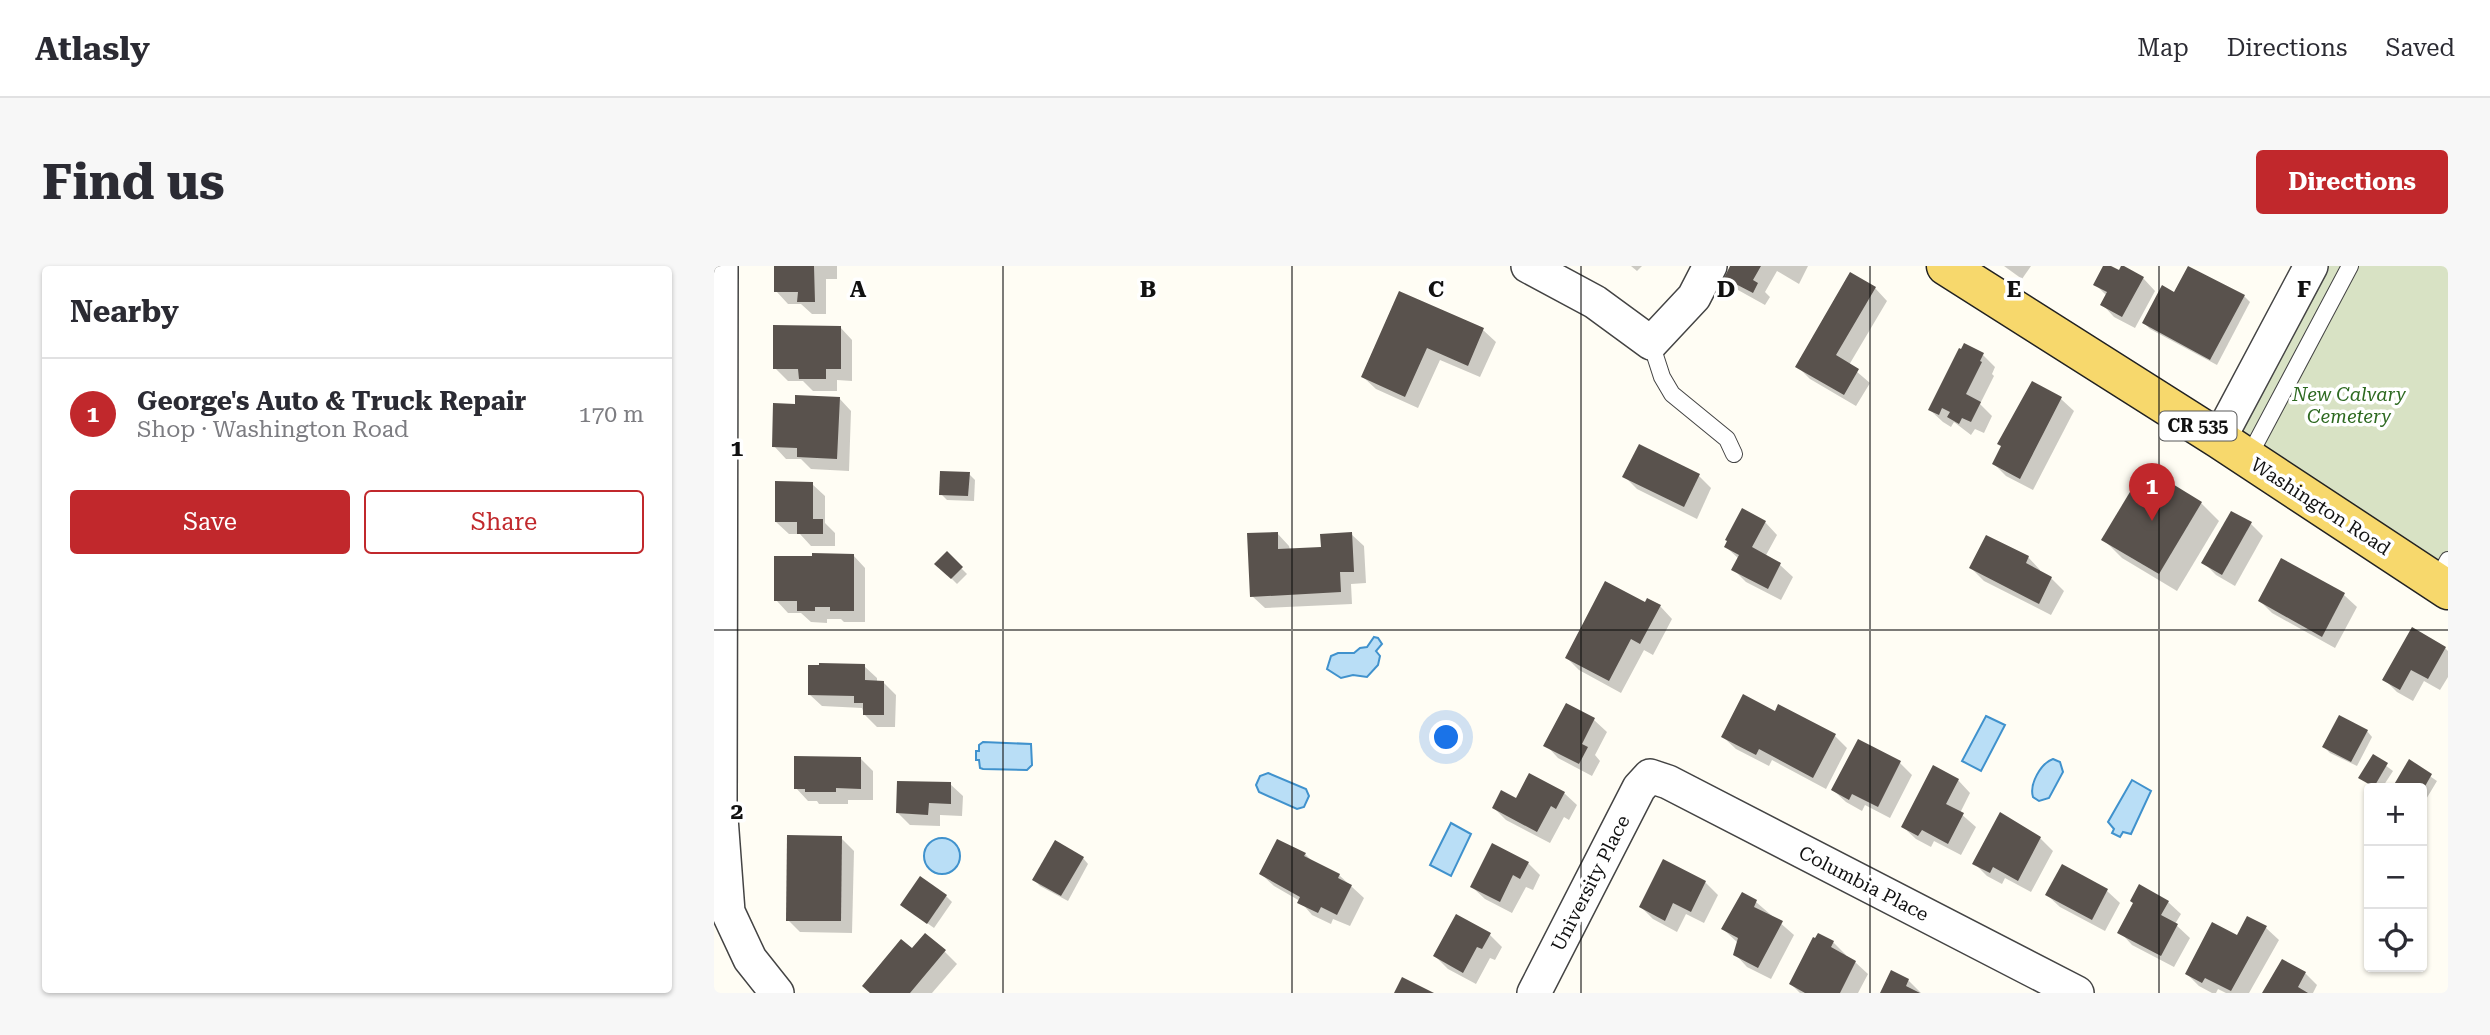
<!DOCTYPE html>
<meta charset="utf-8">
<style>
:root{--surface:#fff;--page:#f7f7f7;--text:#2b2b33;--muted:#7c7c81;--line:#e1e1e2;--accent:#c1282c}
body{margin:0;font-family:"Roboto Serif",serif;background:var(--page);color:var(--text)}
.controls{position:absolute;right:21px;bottom:21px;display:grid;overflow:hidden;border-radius:7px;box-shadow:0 2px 5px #0004}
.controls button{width:63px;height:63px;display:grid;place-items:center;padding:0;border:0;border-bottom:2px solid var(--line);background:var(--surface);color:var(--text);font:35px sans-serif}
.you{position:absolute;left:733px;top:472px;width:24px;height:24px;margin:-18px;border:5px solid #fff;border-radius:50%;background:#1a73e8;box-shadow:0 0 0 10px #1a73e833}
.badge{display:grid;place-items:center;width:46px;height:46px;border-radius:50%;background:var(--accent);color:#fff;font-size:23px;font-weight:700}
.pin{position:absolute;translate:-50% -58px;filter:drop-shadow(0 2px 4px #0008)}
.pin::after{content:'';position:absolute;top:37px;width:24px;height:21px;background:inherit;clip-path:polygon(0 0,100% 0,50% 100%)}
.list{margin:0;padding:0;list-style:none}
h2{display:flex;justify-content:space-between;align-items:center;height:91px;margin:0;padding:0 28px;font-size:30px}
h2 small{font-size:23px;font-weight:400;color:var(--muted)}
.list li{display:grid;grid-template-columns:46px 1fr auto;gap:21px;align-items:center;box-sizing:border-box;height:112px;padding:0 28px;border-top:2px solid var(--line)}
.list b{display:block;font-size:26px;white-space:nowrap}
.list p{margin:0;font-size:23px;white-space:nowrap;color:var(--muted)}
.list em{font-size:23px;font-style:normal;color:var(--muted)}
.actions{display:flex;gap:14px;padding:21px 28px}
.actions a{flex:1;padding:16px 0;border:2px solid var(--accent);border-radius:7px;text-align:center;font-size:24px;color:var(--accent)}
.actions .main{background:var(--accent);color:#fff}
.icon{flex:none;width:38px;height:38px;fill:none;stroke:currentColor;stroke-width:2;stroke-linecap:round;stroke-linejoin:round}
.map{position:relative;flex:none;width:1734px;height:727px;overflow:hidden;border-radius:7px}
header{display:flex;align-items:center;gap:42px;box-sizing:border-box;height:98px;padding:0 35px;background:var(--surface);border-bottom:2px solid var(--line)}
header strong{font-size:33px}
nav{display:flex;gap:38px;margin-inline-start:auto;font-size:24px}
.intro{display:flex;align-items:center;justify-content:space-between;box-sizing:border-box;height:168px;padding:0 42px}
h1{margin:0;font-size:49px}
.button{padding:18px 32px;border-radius:7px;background:var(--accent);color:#fff;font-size:24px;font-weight:700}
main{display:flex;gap:42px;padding:0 42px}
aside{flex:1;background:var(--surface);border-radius:7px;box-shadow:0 2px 5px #0004}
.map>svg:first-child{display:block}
.cemetery{fill:#d8e2c4}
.water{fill:#b9def6;stroke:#4092cd;stroke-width:2}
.shadow{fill:#0003}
.building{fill:#59524d}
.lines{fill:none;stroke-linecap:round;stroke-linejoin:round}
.service-casing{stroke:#444;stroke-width:18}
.minor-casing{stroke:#444;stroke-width:36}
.primary-casing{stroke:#222;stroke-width:41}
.service{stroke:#fff;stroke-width:16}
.minor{stroke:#fff;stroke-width:33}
.primary{stroke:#f7d86c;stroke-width:38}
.grid{fill:none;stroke:#111;stroke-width:2;stroke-opacity:0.55}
.labels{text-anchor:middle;stroke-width:7;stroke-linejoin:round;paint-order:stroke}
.shield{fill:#fff;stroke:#585858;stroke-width:2}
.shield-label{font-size:18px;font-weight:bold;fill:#111}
.park-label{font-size:19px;font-style:italic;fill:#2d6920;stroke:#fff}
.street-label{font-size:19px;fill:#111;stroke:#fff}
.grid-label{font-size:23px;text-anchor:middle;font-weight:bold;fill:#111;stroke:#fff;stroke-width:7;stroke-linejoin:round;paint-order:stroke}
</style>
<header>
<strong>Atlasly</strong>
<nav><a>Map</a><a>Directions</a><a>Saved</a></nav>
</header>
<div class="intro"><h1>Find us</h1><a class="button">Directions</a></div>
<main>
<aside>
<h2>Nearby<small></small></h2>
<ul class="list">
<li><span class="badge">1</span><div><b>George's Auto &amp; Truck Repair</b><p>Shop · Washington Road</p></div><em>170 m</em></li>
</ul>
<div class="actions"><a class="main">Save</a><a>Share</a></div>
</aside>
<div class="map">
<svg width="1734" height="727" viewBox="0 0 1734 727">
<rect width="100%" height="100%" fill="#fffdf4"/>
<polygon class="cemetery" points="1597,0 1734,0 1734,324 1505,173"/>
<g class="water">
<polygon points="660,371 664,372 668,378 662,385 666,390 664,399 653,411 639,409 627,412 613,403 617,390 624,387 640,387 646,382 653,381"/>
<polygon points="1272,450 1291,459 1267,505 1248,495"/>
<polygon points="269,476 317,478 318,499 313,504 269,503 266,502 265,494 262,494 262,485 265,485 265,479"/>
<path d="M1339,493L1346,496L1349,506L1335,532L1325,535L1319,531C1315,518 1327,497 1339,493Z"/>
<polygon points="554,507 592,523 595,530 590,541 583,543 545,526 542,519 546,510"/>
<polygon points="1418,514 1437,525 1417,568 1409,566 1406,571 1398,567 1400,563 1394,556"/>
<polygon points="737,557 757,568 737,610 716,599"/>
<circle cx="228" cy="590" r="18"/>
</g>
<g class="shadow">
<polygon points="62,0 123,0 123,13 112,13 112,48 98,48 87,38 74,38 62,25"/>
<polygon points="917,0 928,0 923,5"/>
<polygon points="1018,0 1094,0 1085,18 1063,5 1051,26 1056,31 1051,39 1024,24 1012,11"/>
<polygon points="1290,0 1317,0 1308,13"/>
<polygon points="1391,0 1429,12 1441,25 1421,62 1400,51 1388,38 1393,30 1381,18"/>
<polygon points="1161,22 1173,35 1135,99 1156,117 1142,140 1096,113 1083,100"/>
<polygon points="686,27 769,64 782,76 766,111 726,94 704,142 662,123 649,111"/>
<polygon points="1530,30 1536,36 1503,99 1436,63 1430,57"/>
<polygon points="126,61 138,74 138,115 123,114 123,125 99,125 89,115 74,115 61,102"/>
<polygon points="1269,89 1281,101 1278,108 1280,110 1266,138 1278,150 1270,167 1261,163 1257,169 1240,156 1237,161 1229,156 1216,144"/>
<polygon points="1318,117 1347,133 1360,145 1319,224 1292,210 1280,198"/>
<polygon points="125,132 137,145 135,205 97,203 87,193 72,193 60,180 82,140"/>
<polygon points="255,208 261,214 260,235 233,234 227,228"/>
<polygon points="910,210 985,210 997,222 983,253 923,223"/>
<polygon points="98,218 111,230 111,257 121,267 121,280 97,280 86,268 75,268 62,256"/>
<polygon points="1487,237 1505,255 1463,325 1408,292 1390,274"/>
<polygon points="1051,256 1063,269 1051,291 1066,299 1079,311 1067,334 1032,316 1019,303 1025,293 1012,281"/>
<polygon points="1537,258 1549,270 1521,320 1502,309 1489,296"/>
<polygon points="563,267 575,280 576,284 609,282 637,268 650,280 652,317 637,318 638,338 551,342 538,330"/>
<polygon points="233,288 253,308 243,318 223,298"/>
<polygon points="139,289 151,302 151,356 130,356 127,353 113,353 113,357 97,356 87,347 74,347 62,334"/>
<polygon points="1314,291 1326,304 1325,306 1337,312 1350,325 1337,349 1270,315 1257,302"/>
<polygon points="1568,294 1630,329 1643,341 1621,382 1558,347 1546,335"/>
<polygon points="931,338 946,340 958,353 939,389 930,384 907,427 865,404 853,392"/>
<polygon points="1731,382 1734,385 1734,411 1726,424 1710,415 1699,435 1683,426 1670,413"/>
<polygon points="150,400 163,412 163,416 169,416 182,429 181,461 163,461 150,448 148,442 108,440 95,428"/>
<polygon points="852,439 880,454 893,466 881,489 886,495 878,510 844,492 832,479"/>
<polygon points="1653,465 1658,471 1643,500 1616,487 1610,481"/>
<polygon points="1121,470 1133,482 1112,523 1058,494 1055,500 1022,483 1009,471"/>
<polygon points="1659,490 1679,505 1668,522 1660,522 1646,511"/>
<polygon points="147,493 159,505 159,534 134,534 134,538 105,538 103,535 94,535 82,522"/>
<polygon points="1695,496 1723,515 1708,540 1708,522 1680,522"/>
<polygon points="1186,497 1198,509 1176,552 1151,539 1148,545 1132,536 1119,524"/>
<polygon points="1244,514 1256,527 1246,547 1262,561 1247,589 1220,575 1217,581 1202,573 1189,561"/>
<polygon points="236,518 249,530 248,550 226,549 226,560 196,559 184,547"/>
<polygon points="850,527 863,539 855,554 850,551 836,577 792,554 780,542 803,534"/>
<polygon points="1315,566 1326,572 1339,585 1317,626 1291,612 1288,618 1273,610 1260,597"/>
<polygon points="127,572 140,585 138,667 86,666 74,654"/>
<polygon points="591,588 600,597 625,609 650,632 636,660 619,653 617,658 598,649 586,635 560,620 547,608"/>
<polygon points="369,592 374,598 354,635 326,620 320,614"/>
<polygon points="950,595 991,616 1004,629 990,657 972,648 963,666 939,653 927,641"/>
<polygon points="814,597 826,609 819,624 812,621 798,647 771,633 758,621"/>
<polygon points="1393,625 1406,637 1391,665 1346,641 1333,629"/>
<polygon points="1029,629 1042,636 1080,669 1057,713 1033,701 1021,688 1024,677 1009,663"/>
<polygon points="232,630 238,636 220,662 188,639"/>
<polygon points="1454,636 1467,648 1461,658 1476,672 1460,701 1418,679 1406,666"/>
<polygon points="1534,652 1552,662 1565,674 1535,727 1512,727 1504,723 1502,727 1498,727 1485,720 1473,708 1524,672"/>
<polygon points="776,669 788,681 781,694 776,692 762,718 734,703 721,690"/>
<polygon points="1119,676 1132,689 1131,690 1141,696 1154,708 1144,727 1086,727 1077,718"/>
<polygon points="199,684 230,685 243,698 218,727 157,727"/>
<polygon points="1591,707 1603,719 1599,727 1550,727"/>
<polygon points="1194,714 1207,727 1168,727"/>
</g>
<g class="building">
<polygon points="60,0 100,0 101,36 83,36 84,26 60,26"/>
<polygon points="1016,0 1047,0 1039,14 1044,17 1039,27 1010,12"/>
<polygon points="1389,0 1397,0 1405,4 1407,0 1410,0 1430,11 1408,51 1386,39 1393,26 1379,19"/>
<polygon points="1474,0 1531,29 1496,94 1428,57 1448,19 1460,26"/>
<polygon points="1136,6 1162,21 1122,89 1145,103 1130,129 1081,101"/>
<polygon points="685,25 770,62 754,100 713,82 691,131 647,111"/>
<polygon points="59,59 127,60 127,103 112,103 112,113 85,113 84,103 59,103"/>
<polygon points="1250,77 1270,87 1266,95 1268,96 1252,128 1267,136 1257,156 1248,152 1245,158 1233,151 1236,146 1228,142 1225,149 1214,144 1245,82 1247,83"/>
<polygon points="1318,115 1348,131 1306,213 1278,198 1287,180 1283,178"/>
<polygon points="81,129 126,131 123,193 83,191 83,182 58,181 59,137 81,138"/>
<polygon points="925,178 986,208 970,241 908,211"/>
<polygon points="1431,201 1488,236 1445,308 1387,274"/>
<polygon points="226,205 256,206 254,230 225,229"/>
<polygon points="61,215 99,216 99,253 109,253 109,268 83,268 83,256 61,256"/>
<polygon points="1028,242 1052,255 1038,281 1067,297 1054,323 1017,304 1025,289 1010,281 1013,275 1011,274"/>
<polygon points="1517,245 1538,256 1508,309 1487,297"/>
<polygon points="564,266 564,283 607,281 606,268 638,266 640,306 626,306 627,326 536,331 533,267"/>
<polygon points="1272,269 1315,290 1312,297 1338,311 1325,338 1255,302"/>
<polygon points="233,285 249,301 237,313 220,298"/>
<polygon points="98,287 140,288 140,345 116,345 116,341 101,341 101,345 83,345 83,335 60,335 60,290 98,290"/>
<polygon points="1567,292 1631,327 1608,371 1544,335"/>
<polygon points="891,315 931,336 933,332 947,339 926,378 917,373 895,415 851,392"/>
<polygon points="1698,361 1732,381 1714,413 1697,404 1686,424 1668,414"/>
<polygon points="105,397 151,398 151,414 170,415 170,449 149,449 149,437 140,437 140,430 94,429 94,399 105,399"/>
<polygon points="1029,428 1061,445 1064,438 1122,468 1099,512 1045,483 1042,489 1007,471"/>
<polygon points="852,437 881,452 868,478 874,481 865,498 829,480"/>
<polygon points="1625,449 1654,464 1637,496 1608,481"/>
<polygon points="1144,473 1187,495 1164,541 1138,528 1135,534 1117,524"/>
<polygon points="1659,488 1674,497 1660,521 1644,512"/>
<polygon points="80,490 147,491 147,523 122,522 122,526 91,526 91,523 80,523"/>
<polygon points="1695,493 1718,508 1710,522 1678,522"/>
<polygon points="1219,499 1245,513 1232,538 1250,547 1234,578 1208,564 1204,570 1187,561"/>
<polygon points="815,507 851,526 842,543 837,540 823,566 778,542 787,524 802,532"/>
<polygon points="183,515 237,516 237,538 215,537 214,549 182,547"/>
<polygon points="1286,546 1327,571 1304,615 1279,601 1276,607 1258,598"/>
<polygon points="73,569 128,570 127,655 72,655"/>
<polygon points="563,573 592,587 590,590 626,608 624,612 638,619 623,649 607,641 604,647 583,637 586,631 545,608"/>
<polygon points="341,574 370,591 347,630 318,614"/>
<polygon points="778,577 815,596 806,613 799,609 786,636 756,621"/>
<polygon points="949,593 992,615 977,646 959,637 951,655 925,641"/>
<polygon points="1348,598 1394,623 1378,654 1331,629"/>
<polygon points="206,610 233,629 213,658 186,639"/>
<polygon points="1425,618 1455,635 1447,649 1464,658 1447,690 1403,667 1419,637 1416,635"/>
<polygon points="1028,626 1043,634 1040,641 1069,655 1044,702 1019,689 1024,672 1007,663"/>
<polygon points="742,648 777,667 768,683 763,681 749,707 719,690"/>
<polygon points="1533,650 1553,660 1517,725 1491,712 1488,717 1471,708 1498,656 1523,669"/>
<polygon points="211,667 232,684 196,727 156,727 148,720 187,673 198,682"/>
<polygon points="1104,667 1120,675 1117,681 1142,695 1126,727 1091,727 1075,718 1099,671 1101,672"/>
<polygon points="1568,693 1592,706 1584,721 1594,727 1548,727"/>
<polygon points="1177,704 1195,713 1192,720 1206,727 1166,727"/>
<polygon points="688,711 720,727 680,727"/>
</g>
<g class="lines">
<defs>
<g id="service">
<polyline points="937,77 948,111 958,128 1013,173 1020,188"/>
<polyline points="1534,192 1636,0"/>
<polyline points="1722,316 1734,294"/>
</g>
<g id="minor">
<polyline points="7,0 6,538 14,646 36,693 63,727"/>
<polyline points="814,0 881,36 937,77 980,31 996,0"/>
<polyline points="1505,173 1597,0"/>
<polyline points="820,727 925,522 936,510 954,516 1363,727"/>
</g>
<polyline id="primary" points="1232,0 1505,173 1734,324"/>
</defs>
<use href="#service" class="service-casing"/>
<use href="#minor" class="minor-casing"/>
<use href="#primary" class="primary-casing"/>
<use href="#service" class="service"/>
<use href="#minor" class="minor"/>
<use href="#primary" class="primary"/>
</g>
<path class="grid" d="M289,0V727M578,0V727M867,0V727M1156,0V727M1445,0V727M0,364H1734"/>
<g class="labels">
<rect class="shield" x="1445.5" y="145.5" width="77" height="29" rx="5"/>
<g class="shield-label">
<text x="1484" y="166">CR 535</text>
</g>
<g class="park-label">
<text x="1635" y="135">New Calvary<tspan x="1635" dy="22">Cemetery</tspan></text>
</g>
<g class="street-label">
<text transform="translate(1607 240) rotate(33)" y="7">Washington Road</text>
<text transform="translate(876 617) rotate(-63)" y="7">University Place</text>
<text transform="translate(1150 617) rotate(27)" y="7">Columbia Place</text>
</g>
</g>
<g class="grid-label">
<text x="144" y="31">A</text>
<text x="434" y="31">B</text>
<text x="722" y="31">C</text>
<text x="1012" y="31">D</text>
<text x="1300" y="31">E</text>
<text x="1590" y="31">F</text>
<text x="23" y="190">1</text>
<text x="23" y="553">2</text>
</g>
</svg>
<div class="controls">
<button>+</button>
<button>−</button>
<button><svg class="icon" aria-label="locate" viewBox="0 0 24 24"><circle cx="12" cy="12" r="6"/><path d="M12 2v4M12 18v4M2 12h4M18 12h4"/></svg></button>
</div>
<div class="you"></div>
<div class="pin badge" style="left:1438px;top:255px">1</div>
</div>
</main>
